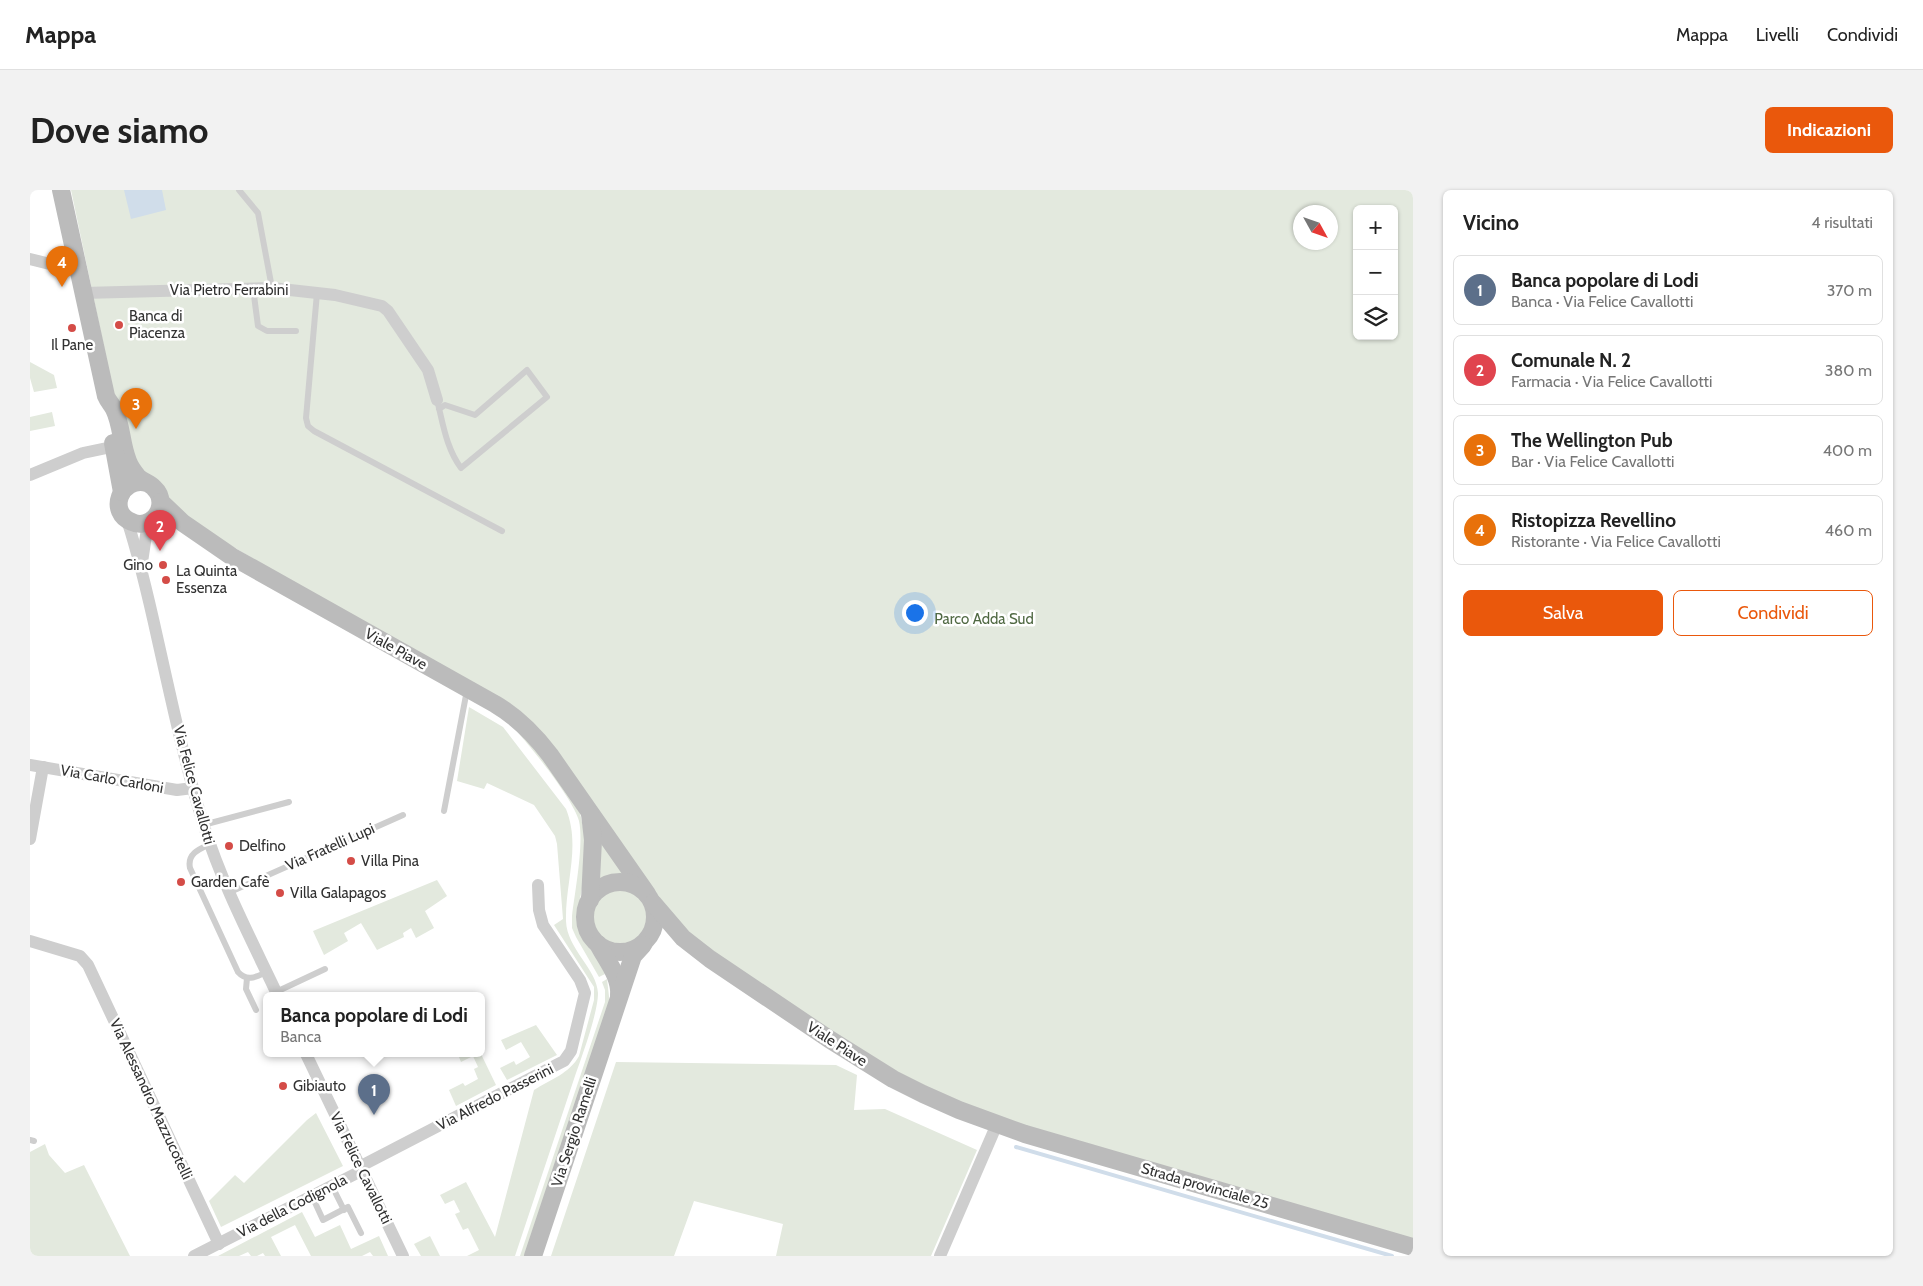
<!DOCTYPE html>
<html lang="it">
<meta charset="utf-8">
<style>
:root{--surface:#fff;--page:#f2f2f2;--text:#222;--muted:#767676;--line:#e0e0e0;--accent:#ea580c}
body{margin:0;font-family:Cabin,sans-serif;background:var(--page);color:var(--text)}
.controls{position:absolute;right:15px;top:15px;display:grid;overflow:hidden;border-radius:8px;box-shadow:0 1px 4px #0004}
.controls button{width:45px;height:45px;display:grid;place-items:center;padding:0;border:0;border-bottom:1px solid var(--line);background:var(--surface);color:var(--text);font:25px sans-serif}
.compass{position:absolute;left:1263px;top:15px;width:45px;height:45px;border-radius:50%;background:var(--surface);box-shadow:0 1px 4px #0004;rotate:130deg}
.you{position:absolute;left:884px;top:422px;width:18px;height:18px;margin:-12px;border:4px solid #fff;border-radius:50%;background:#1a73e8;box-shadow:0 0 0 8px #1a73e833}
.badge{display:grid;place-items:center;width:32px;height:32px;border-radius:50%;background:var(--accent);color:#fff;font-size:16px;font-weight:700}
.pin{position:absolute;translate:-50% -41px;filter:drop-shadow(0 1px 2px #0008)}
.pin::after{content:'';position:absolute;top:26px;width:18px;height:15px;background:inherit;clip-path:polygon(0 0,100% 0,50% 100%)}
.popup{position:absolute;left:233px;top:802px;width:222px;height:65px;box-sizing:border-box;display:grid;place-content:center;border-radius:8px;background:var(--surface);filter:drop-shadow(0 1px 4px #0005);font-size:16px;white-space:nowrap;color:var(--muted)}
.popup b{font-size:19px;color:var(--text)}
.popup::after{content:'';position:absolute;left:50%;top:100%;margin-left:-10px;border:10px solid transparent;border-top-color:var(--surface)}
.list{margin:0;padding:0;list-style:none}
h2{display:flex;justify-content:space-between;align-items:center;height:65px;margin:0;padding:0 20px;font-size:21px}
h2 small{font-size:16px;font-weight:400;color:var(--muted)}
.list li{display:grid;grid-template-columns:32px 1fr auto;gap:15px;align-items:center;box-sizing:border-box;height:70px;margin:0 10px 10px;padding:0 10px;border:1px solid var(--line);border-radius:8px}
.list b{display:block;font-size:19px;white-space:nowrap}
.list p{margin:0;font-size:16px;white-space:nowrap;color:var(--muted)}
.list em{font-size:16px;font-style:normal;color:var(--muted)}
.actions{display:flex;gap:10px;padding:15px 20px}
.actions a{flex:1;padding:11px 0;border:1px solid var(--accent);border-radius:8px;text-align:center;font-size:18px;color:var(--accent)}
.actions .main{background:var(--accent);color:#fff}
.icon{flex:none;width:28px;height:28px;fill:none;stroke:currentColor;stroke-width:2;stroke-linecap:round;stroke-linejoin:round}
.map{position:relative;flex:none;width:1383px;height:1066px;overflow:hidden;border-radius:8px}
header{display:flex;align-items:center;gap:30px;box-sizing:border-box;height:70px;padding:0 25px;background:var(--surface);border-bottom:1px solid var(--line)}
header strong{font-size:24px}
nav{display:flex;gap:28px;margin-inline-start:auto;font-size:18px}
.intro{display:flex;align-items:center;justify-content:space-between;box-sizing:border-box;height:120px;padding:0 30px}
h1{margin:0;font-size:35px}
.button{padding:12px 22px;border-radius:8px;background:var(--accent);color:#fff;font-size:18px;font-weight:700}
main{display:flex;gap:30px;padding:0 30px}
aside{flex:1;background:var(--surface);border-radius:8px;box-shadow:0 1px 4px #0004}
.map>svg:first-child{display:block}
.green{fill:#e3e9de;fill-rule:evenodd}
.water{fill:#d0ddea}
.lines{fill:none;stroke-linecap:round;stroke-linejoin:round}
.stream{stroke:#d0ddea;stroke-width:4}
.lane{stroke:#cecece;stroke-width:6}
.street{stroke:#cecece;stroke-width:12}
.secondary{stroke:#bbb;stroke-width:18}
.poi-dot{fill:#d44c47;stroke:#fff;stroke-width:2}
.labels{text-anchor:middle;stroke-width:5;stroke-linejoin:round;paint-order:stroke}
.street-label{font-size:15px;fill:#313131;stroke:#fff}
.poi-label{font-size:15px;fill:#313131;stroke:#fff;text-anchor:start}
.park-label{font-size:15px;fill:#506943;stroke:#fff}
</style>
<header>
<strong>Mappa</strong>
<nav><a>Mappa</a><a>Livelli</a><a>Condividi</a></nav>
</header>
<div class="intro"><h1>Dove siamo</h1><a class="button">Indicazioni</a></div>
<main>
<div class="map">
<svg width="1383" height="1066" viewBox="0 0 1383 1066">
<rect width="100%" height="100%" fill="#fff"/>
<g class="green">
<path d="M41,0H1383V1051L972,930L895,900L686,768L629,713L521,559L303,415L157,330L113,286L96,262ZM1327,19H1364V146H1327ZM1270,22H1300V52H1270Z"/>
<polygon points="0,172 24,185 27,198 4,202 0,188"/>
<polygon points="22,222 25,236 0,241 0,227"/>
<path d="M439,517L473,537L536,619C551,656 535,693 536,731C537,759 567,779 568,803C568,823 552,866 545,886C525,946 505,1006 485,1066H437L449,1060L438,1038L433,1040L425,1024L430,1022L424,1010L415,1014L410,1005L436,992L465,1047L504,900C520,890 540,883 549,866L564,810V797L524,735L533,729L527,654L525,646L504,615L457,593L454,599L427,591Z"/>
<path d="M480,534L503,552L549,618L556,652L552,699L547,724L548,735L550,744L569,771L575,784L569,787L546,747L542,738V726C545,701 554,654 549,631C544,610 497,551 480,534Z"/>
<polygon points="565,639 603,690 582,689 563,699"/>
<polygon points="407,690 417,706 395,721 404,738 386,748 381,738 373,743 374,747 347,760 331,733 314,743 318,751 294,765 283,741"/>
<circle cx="590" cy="727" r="29"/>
<polygon points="577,789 580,815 497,1066 490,1066 575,812 575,800 572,792"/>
<polygon points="506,835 527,865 477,890 470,878 484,871 486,875 500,867 491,852 476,860 471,850"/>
<polygon points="436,864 451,864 466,895 426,916 419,900 433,893 435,896 448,889 444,879 448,877 443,866 431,872 429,867"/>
<polygon points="586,872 806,875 827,885 824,920 855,919 947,960 901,1066 746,1066 753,1034 664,1011 644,1066 521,1066"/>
<polygon points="286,923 313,976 191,1037 179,1011 205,985 214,993 277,930"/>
<polygon points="15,954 19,965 35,983 54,975 100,1066 0,1066 0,962"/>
<polygon points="272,1022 285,1047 310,1035 321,1059 349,1046 358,1066 343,1066 340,1062 332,1066 281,1066 265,1035 241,1047 251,1066 235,1066 233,1063 227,1066 221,1066 218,1062 209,1066 188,1066"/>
<polygon points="400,1046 410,1066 391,1066 384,1054"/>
</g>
<polygon class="water" points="94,0 132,0 136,20 101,29"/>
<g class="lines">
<polyline class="stream" points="986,957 1362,1066"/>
<g class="lane">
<polyline points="209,0 228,23 242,98"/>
<polyline points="223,98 228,136 237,141 266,141"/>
<polyline points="287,103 276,228 278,236 284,241 472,341"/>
<path d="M407,210C413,233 416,258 431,278L517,207L497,180L445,225L415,215L409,219"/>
<polyline points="414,621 437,500"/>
<polyline points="173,635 259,612"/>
<path d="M180,654C169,659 157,664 160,678L208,782C217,792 226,787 237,782"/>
<polyline points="200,702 373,625"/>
<polyline points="217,788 216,799 226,820"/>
<polyline points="246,802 295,779"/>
<polyline points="0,950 4,951"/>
<polyline points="302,996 314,1020"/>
<polyline points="282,1006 293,1030 318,1017 331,1043"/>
</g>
<g class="street">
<polyline points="0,69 48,81"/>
<polyline points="53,103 242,98 305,105 352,116 358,121 398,180 407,210"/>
<polyline points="0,285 53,263 91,255"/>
<path d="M97,330C110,370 119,410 128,451C142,513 155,575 174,636C192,694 222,751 248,806"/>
<polyline points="112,372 118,332"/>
<polyline points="0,575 147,600 163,598"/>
<polyline points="0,649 13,577"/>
<polyline points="0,751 50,766 58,775 189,1054"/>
<polyline points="276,864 373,1066"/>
<polyline points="331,976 528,874 534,871 541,861 555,803 550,790 513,735 509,720 508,695"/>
<polyline points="164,1066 333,980"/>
<polyline points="910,1066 967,934"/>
</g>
<g class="secondary">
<path d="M31,0L76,206C78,211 82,215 84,219C92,235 91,255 98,271C100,277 104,282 108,287C113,292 120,293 124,298C134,307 132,324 120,331C115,334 108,335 102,332C77,323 90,286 117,293"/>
<polyline points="83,253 92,302"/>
<path d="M131,312L153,333L201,366L465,514C487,527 504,544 520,565L617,704"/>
<circle cx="590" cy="727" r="35"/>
<polyline points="560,710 563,650 560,624"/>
<polyline points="623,713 653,748 680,769 799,849 863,889 893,904 929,920 995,944 1383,1057"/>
<path d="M568,754C576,770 591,787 589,806"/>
<polyline points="503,1066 603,766 613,755"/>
</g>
</g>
<g class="poi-dot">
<circle cx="89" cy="135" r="5"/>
<circle cx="42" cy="138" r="5"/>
<circle cx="133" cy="375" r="5"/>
<circle cx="136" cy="390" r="5"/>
<circle cx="199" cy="656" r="5"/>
<circle cx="321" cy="671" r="5"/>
<circle cx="151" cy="692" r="5"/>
<circle cx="250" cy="703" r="5"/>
<circle cx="253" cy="896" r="5"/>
</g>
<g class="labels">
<g class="street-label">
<text x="199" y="105">Via Pietro Ferrabini</text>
<text transform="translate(366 459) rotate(29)" y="5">Viale Piave</text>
<text transform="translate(82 589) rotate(10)" y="5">Via Carlo Carloni</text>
<text transform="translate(164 595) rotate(75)" y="5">Via Felice Cavallotti</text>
<text transform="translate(300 657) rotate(-24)" y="5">Via Fratelli Lupi</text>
<text transform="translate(807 854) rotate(33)" y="5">Viale Piave</text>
<text transform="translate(465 907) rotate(-27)" y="5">Via Alfredo Passerini</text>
<text transform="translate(121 909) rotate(65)" y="5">Via Alessandro Mazzucotelli</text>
<text transform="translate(544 942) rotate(-72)" y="5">Via Sergio Ramelli</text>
<text transform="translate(331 978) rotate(64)" y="5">Via Felice Cavallotti</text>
<text transform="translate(1175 996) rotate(16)" y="5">Strada provinciale 25</text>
<text transform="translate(262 1016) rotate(-27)" y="5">Via della Codignola</text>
</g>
<g class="poi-label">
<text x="99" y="131">Banca di<tspan x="99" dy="17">Piacenza</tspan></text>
<text x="42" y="160" text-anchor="middle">Il Pane</text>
<text x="123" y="380" text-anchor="end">Gino</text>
<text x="146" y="386">La Quinta<tspan x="146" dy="17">Essenza</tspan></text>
<text x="209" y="661">Delfino</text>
<text x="331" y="676">Villa Pina</text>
<text x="161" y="697">Garden Cafè</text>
<text x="260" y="708">Villa Galapagos</text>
<text x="263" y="901">Gibiauto</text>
</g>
<g class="park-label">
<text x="954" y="434">Parco Adda Sud</text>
</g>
</g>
</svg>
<div class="controls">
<button>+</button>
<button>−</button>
<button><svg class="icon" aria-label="layers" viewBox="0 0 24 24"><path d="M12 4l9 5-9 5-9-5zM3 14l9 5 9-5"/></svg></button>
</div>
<svg class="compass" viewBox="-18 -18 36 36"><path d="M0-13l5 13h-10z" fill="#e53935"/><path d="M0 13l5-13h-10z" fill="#767676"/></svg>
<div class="you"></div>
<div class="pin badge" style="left:344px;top:925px;background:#5c6f8a">1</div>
<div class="popup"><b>Banca popolare di Lodi</b>Banca</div>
<div class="pin badge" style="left:130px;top:361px;background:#e0444e">2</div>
<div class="pin badge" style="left:106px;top:239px;background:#e8710a">3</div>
<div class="pin badge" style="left:32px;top:97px;background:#e8710a">4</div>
</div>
<aside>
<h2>Vicino<small>4 risultati</small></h2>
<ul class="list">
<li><span class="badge" style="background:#5c6f8a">1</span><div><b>Banca popolare di Lodi</b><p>Banca · Via Felice Cavallotti</p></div><em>370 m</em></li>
<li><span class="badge" style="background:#e0444e">2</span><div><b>Comunale N. 2</b><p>Farmacia · Via Felice Cavallotti</p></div><em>380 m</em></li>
<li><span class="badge" style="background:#e8710a">3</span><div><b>The Wellington Pub</b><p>Bar · Via Felice Cavallotti</p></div><em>400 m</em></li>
<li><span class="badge" style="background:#e8710a">4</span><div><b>Ristopizza Revellino</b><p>Ristorante · Via Felice Cavallotti</p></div><em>460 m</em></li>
</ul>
<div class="actions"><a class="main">Salva</a><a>Condividi</a></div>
</aside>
</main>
